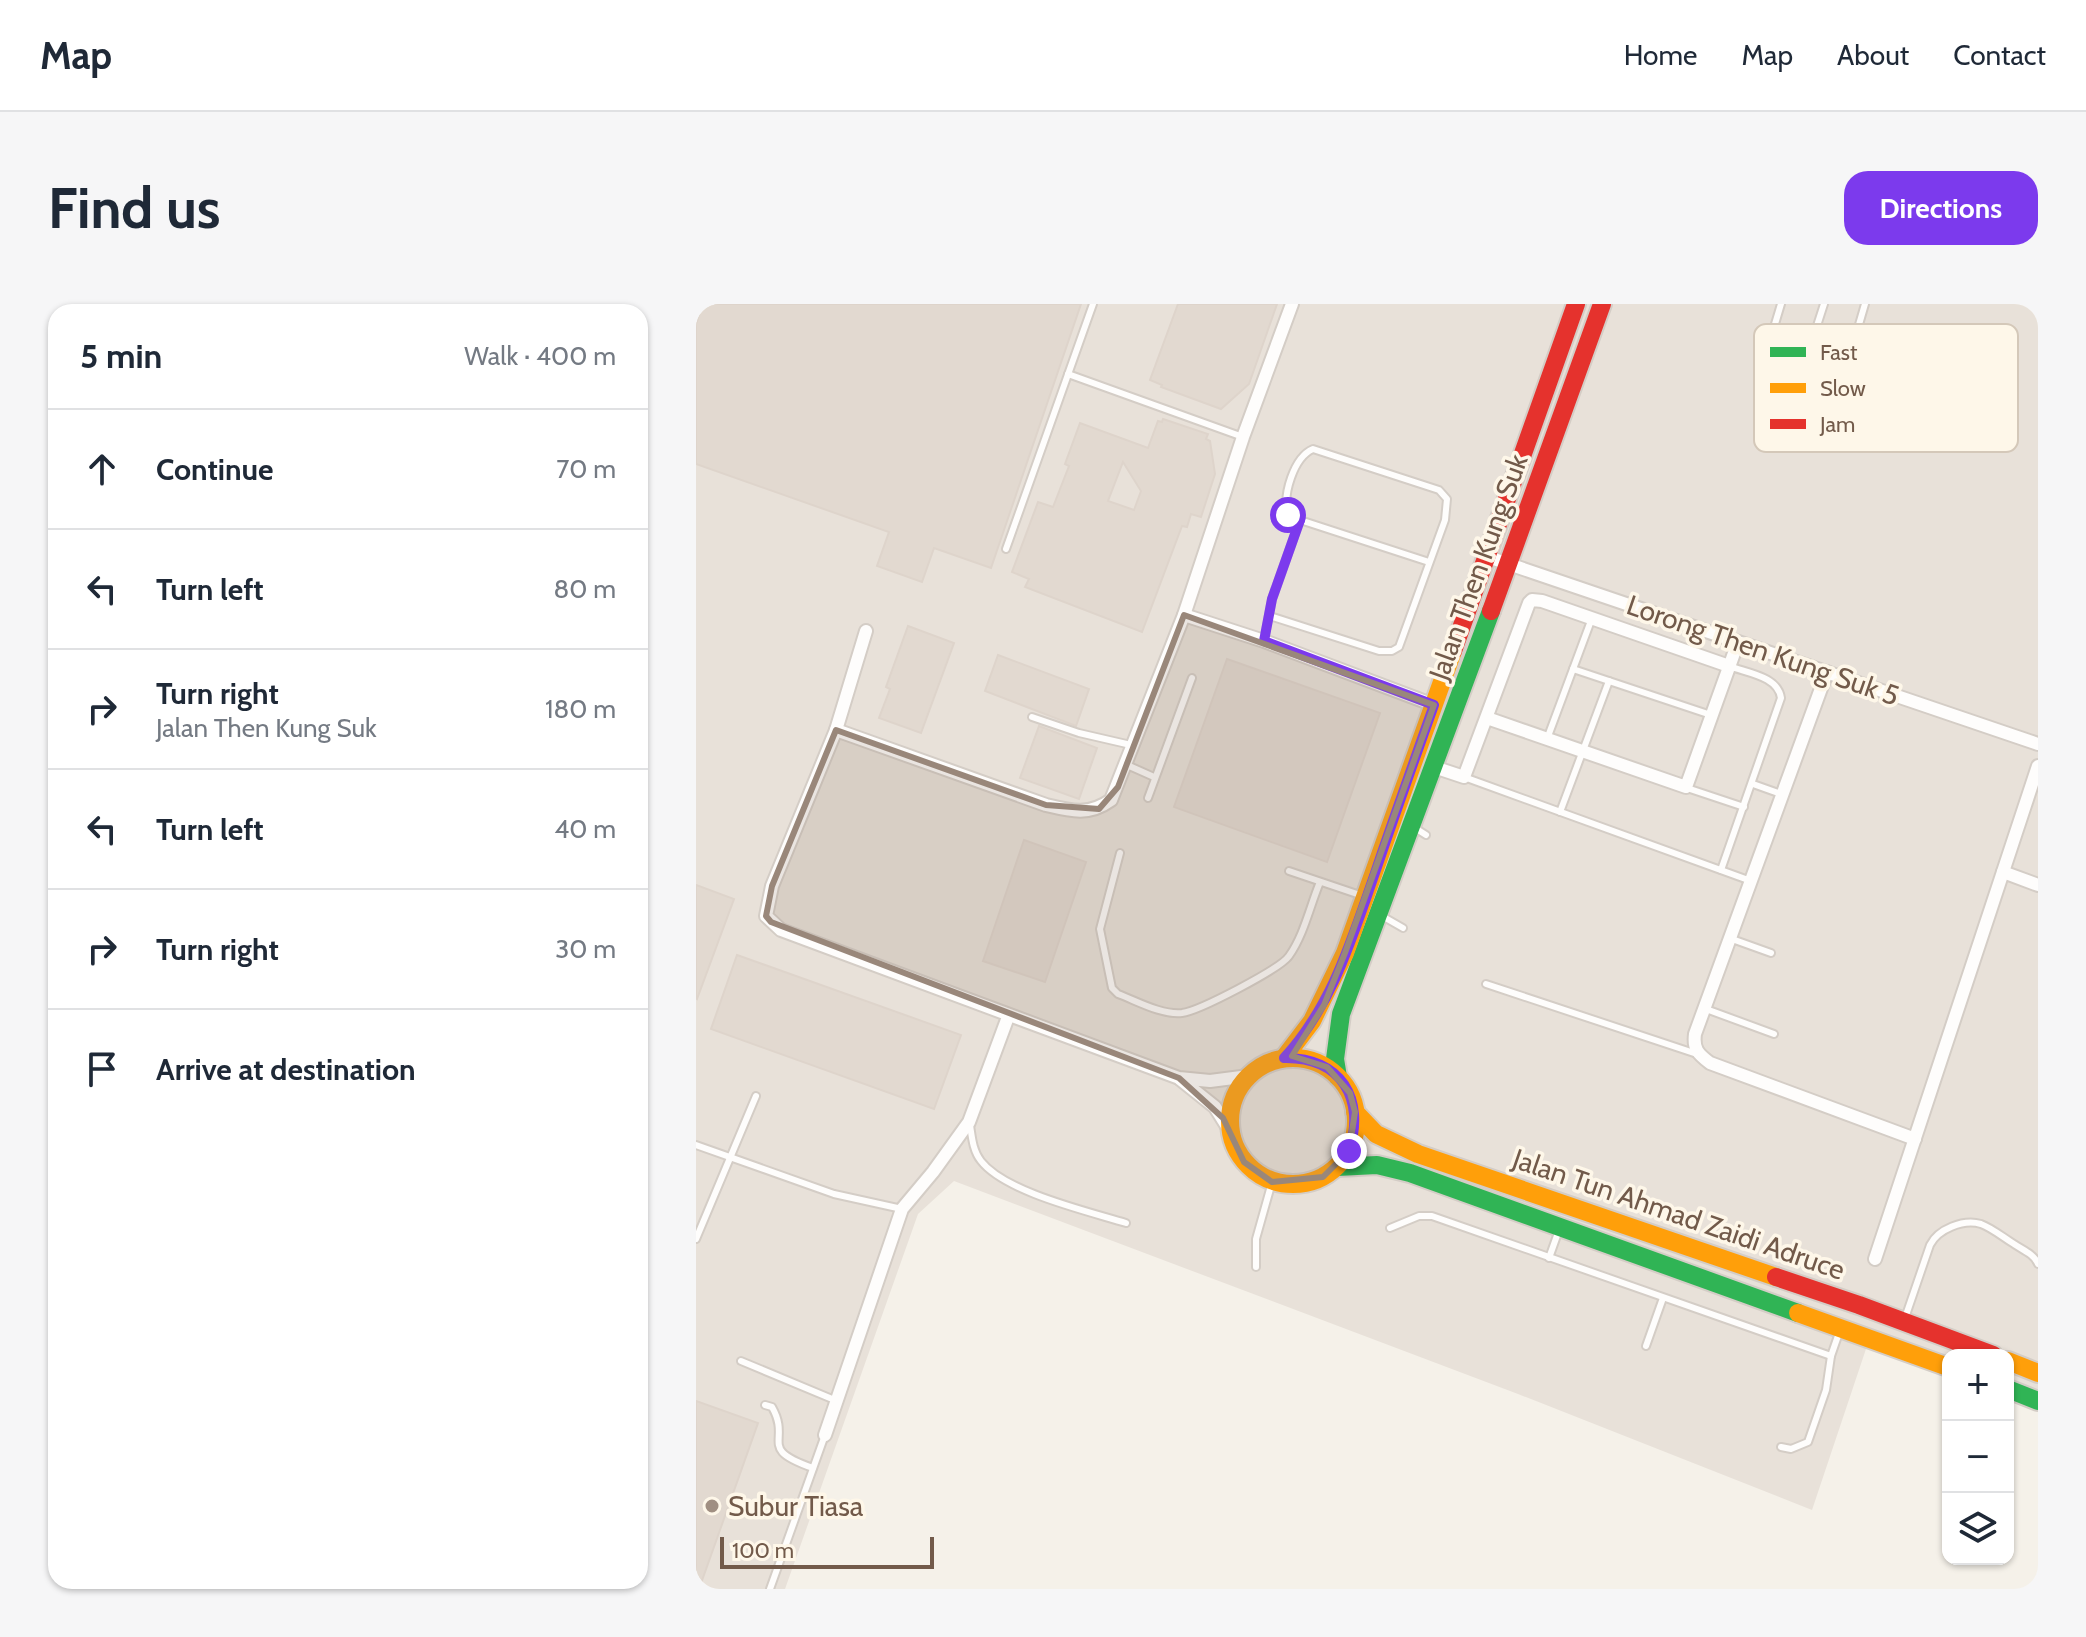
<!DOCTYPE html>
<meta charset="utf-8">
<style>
:root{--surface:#fff;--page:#f6f6f7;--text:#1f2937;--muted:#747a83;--line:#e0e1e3;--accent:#7c3aed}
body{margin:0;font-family:Cabin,sans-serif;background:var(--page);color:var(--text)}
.controls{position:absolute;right:24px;bottom:24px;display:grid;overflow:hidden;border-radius:16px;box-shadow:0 2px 6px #0004}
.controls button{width:72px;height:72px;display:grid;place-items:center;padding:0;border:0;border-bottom:2px solid var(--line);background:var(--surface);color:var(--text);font:40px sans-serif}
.scale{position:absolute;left:24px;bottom:20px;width:214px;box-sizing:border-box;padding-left:8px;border:4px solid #725a4a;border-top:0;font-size:22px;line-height:28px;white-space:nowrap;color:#725a4a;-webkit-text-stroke:6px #fef7e9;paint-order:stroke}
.stop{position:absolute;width:24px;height:24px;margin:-18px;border:6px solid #7c3aed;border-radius:50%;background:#fff}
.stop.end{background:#7c3aed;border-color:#fff;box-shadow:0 2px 8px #0008}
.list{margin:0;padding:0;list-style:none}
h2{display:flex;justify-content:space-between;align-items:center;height:104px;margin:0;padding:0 32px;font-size:34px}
h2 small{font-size:26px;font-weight:400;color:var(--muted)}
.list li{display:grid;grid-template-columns:52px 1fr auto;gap:24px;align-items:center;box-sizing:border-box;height:120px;padding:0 32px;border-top:2px solid var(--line)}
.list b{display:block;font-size:30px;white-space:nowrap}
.list p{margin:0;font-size:26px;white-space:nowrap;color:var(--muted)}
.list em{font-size:26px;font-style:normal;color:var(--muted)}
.icon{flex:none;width:44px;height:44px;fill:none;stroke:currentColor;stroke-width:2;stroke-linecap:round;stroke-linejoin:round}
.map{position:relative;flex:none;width:1342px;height:1285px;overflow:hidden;border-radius:24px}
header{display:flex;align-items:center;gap:48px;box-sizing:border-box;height:112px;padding:0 40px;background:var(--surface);border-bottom:2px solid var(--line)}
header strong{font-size:38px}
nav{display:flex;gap:44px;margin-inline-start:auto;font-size:28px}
.intro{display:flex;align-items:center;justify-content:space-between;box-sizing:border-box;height:192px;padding:0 48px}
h1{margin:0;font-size:56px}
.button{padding:20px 36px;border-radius:24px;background:var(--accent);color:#fff;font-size:28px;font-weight:700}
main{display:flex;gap:48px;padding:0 48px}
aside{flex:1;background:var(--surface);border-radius:24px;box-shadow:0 2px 6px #0004}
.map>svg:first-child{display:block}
.industrial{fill:#e8e1d9}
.building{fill:#e2d9d0;stroke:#ded4cb;stroke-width:2;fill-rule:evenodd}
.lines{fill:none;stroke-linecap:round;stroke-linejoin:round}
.lane-casing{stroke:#d4cdc6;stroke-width:10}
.street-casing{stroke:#d4cdc6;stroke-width:16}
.fast-casing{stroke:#d4cdc6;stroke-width:22}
.slow-casing{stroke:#d4cdc6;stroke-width:22}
.jam-casing{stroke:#d4cdc6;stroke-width:22}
.lane{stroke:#fefdfc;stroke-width:6}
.street{stroke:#fefdfc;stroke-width:12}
.fast{stroke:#30b455;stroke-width:18}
.slow{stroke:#ff9f0a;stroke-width:18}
.jam{stroke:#e5322d;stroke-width:18}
.route{stroke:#7c3aed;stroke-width:10}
.marked{fill:#99877a;fill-opacity:0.2;stroke:#99877a;stroke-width:6;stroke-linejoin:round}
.poi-dot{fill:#a08f82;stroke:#fef7e9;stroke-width:3}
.labels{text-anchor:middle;stroke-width:7;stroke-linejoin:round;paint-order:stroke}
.street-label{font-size:28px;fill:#725a4a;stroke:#fef7e9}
.poi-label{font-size:28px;fill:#725a4a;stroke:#fef7e9;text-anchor:start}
.key{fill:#fef7e9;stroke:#d4c8b9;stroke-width:2}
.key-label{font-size:22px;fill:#725a4a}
</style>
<header>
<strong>Map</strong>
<nav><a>Home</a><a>Map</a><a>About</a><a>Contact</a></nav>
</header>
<div class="intro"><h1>Find us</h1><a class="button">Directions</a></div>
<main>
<aside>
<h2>5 min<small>Walk · 400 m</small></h2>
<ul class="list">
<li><svg class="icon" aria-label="ahead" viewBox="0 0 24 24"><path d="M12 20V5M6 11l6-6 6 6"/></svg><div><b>Continue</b></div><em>70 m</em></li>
<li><svg class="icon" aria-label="left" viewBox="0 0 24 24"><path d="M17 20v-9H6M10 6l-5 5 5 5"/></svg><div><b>Turn left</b></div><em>80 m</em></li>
<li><svg class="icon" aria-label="right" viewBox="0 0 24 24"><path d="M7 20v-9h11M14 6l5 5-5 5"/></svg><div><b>Turn right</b><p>Jalan Then Kung Suk</p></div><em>180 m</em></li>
<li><svg class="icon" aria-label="left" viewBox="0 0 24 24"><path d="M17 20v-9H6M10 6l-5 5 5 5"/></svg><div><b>Turn left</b></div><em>40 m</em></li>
<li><svg class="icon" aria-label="right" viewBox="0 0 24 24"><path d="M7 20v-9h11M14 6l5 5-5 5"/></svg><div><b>Turn right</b></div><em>30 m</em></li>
<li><svg class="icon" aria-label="arrive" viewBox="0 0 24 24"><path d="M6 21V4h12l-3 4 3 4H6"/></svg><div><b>Arrive at destination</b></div></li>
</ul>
</aside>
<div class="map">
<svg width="1342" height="1285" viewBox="0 0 1342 1285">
<rect width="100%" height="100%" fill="#f5f1e9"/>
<polygon class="industrial" points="0,0 1342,0 1342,1096 1312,1084 1312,1051 1252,1051 1252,1060 1175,1030 1116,1206 822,1090 258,877 222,910 89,1285 0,1285"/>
<g class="building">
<polygon points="7,0 385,0 295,264 238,244 226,278 181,262 193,228 0,160 0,20"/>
<polygon points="482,0 581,0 553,80 525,105 465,83 466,81 454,76"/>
<path d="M467,115L512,130L510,135L514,137L519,170L505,213L495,210L491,223L486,222L446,328L329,283L333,275L316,268L342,198L357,203L373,162L369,160L384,119L452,144L462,117L466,118ZM427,158L445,187L438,206L412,197Z"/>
<polygon points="212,322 258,339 225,429 183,414 194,385 190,383"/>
<polygon points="302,351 393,385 380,422 289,387"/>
<polygon points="531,355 684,409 631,558 478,503"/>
<polygon points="343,422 401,444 383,495 324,474"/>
<polygon points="328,536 390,558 349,678 287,657"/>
<polygon points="0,581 38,595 1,695 0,694"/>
<polygon points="41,651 265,731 238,805 15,725"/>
<polygon points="0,1097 62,1119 3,1285 0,1285"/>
</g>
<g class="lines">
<defs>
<g id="lane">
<polyline points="1085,0 1073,40 1075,44 1139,76 1148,72 1169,0"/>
<polyline points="1109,59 1128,0"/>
<polyline points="372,70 547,133"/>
<polyline points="1143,75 1153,119"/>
<polyline points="310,245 397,0"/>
<path d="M574,312L683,347H696L703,343L749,216L751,195L743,186L617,145C598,153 586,191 592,211L604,216"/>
<polyline points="568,337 576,295 604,216 733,258"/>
<polyline points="877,365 1015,411"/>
<polyline points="336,413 383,429 435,441"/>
<polyline points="851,435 896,314"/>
<polyline points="431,461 458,473"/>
<polyline points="768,473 1055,577"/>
<polyline points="1057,480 1088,491"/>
<polyline points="991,484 1048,503"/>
<polyline points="452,494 496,374"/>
<polyline points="864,508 913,377"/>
<polyline points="719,524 730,531"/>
<path d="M424,549L404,625L416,684L422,690C441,697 465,711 486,709C503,707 584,665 593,652C608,631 614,602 624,578"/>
<path d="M1025,566L1085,394C1082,372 1051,369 1033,362"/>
<polyline points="593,567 667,592"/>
<polyline points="686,612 707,624"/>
<polyline points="1036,635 1075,649"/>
<polyline points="790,680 1001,750"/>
<polyline points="1010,705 1078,730"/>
<path d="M274,821C276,834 277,847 285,857C309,888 391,907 430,919"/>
<polyline points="0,841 138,890 206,905"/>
<polyline points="694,924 723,912 736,912 1135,1052"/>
<polyline points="0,935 60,792"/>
<polyline points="853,954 863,926"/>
<polyline points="560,963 560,935 576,878"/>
<path d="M1208,1017L1234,941C1242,925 1267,915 1285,920C1296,924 1308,934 1318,940C1327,946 1338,950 1342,960"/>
<polyline points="950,1042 967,994"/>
<polyline points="45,1057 141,1097"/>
<path d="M69,1101L76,1103C96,1138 60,1144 117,1164"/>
<polyline points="1085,1143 1095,1145 1112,1138 1130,1086 1135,1052 1144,1026"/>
<polyline points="74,1285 129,1131"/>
</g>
<g id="street">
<polyline points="792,253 1342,440"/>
<polyline points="488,311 568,337 738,401"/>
<polyline points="170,327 140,426 76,582 70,612 85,626 483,774 514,777 553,772"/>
<path d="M1131,368L999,730C997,745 1002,750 1014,759L1219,835"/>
<polyline points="791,414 990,483 1042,338"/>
<path d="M140,426L350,501C375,507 393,512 415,496L488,311L547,133L596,0"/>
<polyline points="738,463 768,473 833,299 836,296 846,297 1033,362"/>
<polyline points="1307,568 1342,581"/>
<polyline points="484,775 519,803 534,827"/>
<polyline points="1179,955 1342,462"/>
<polyline points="129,1131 206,905 237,868 273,818 312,713"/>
</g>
<g id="fast">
<polyline points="642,773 639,755 645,710 795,307"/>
<polyline points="641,863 681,861 714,869 1102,1009"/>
<polyline points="1312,1085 1342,1097"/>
</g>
<g id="slow">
<circle cx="597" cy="817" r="63"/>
<polyline points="588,754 616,717 649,649 757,347"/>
<polyline points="659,808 680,830 722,850 1080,973"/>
<polyline points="1102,1009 1252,1063"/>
<polyline points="1312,1057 1342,1069"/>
</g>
<g id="jam">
<polyline points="795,307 906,0"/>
<polyline points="757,347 880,0"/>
<polyline points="1080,973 1163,1001 1297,1051"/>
</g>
</defs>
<use href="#lane" class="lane-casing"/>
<use href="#street" class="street-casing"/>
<use href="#fast" class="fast-casing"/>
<use href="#slow" class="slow-casing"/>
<use href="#jam" class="jam-casing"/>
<use href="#lane" class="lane"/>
<use href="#street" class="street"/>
<use href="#fast" class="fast"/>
<use href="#slow" class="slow"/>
<use href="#jam" class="jam"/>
</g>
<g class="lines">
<path class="route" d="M592,211L604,216L576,295L568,337L738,401C718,457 698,513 679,569C656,634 636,702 588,754C645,753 670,795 653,847"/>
</g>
<path class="marked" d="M488,311L738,401L649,649L628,701L596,752L631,763L654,789L659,808L653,847L627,873L576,878L548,858L527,814L483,774L75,618L70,612L76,582L140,426L350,501L403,505L422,483Z"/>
<circle class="poi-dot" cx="16" cy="1202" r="8"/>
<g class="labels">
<g class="street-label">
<text transform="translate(782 263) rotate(-70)" y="10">Jalan Then Kung Suk</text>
<text transform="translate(1067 346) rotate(19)" y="10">Lorong Then Kung Suk 5</text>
<text transform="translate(983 910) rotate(19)" y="10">Jalan Tun Ahmad Zaidi Adruce</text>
</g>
<g class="poi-label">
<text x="32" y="1212">Subur Tiasa</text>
</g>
</g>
<rect x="1058" y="20" width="264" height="128" rx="12" class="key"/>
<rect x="1074" y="43" width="36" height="10" fill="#30b455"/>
<rect x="1074" y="79" width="36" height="10" fill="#ff9f0a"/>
<rect x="1074" y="115" width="36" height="10" fill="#e5322d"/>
<g class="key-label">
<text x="1124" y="56">Fast</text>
<text x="1124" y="92">Slow</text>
<text x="1124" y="128">Jam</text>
</g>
</svg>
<div class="controls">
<button>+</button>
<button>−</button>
<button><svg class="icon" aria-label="layers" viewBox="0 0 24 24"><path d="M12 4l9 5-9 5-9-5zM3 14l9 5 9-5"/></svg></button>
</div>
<div class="scale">100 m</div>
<div class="stop" style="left:592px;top:211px"></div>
<div class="stop end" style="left:653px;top:847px"></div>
</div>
</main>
